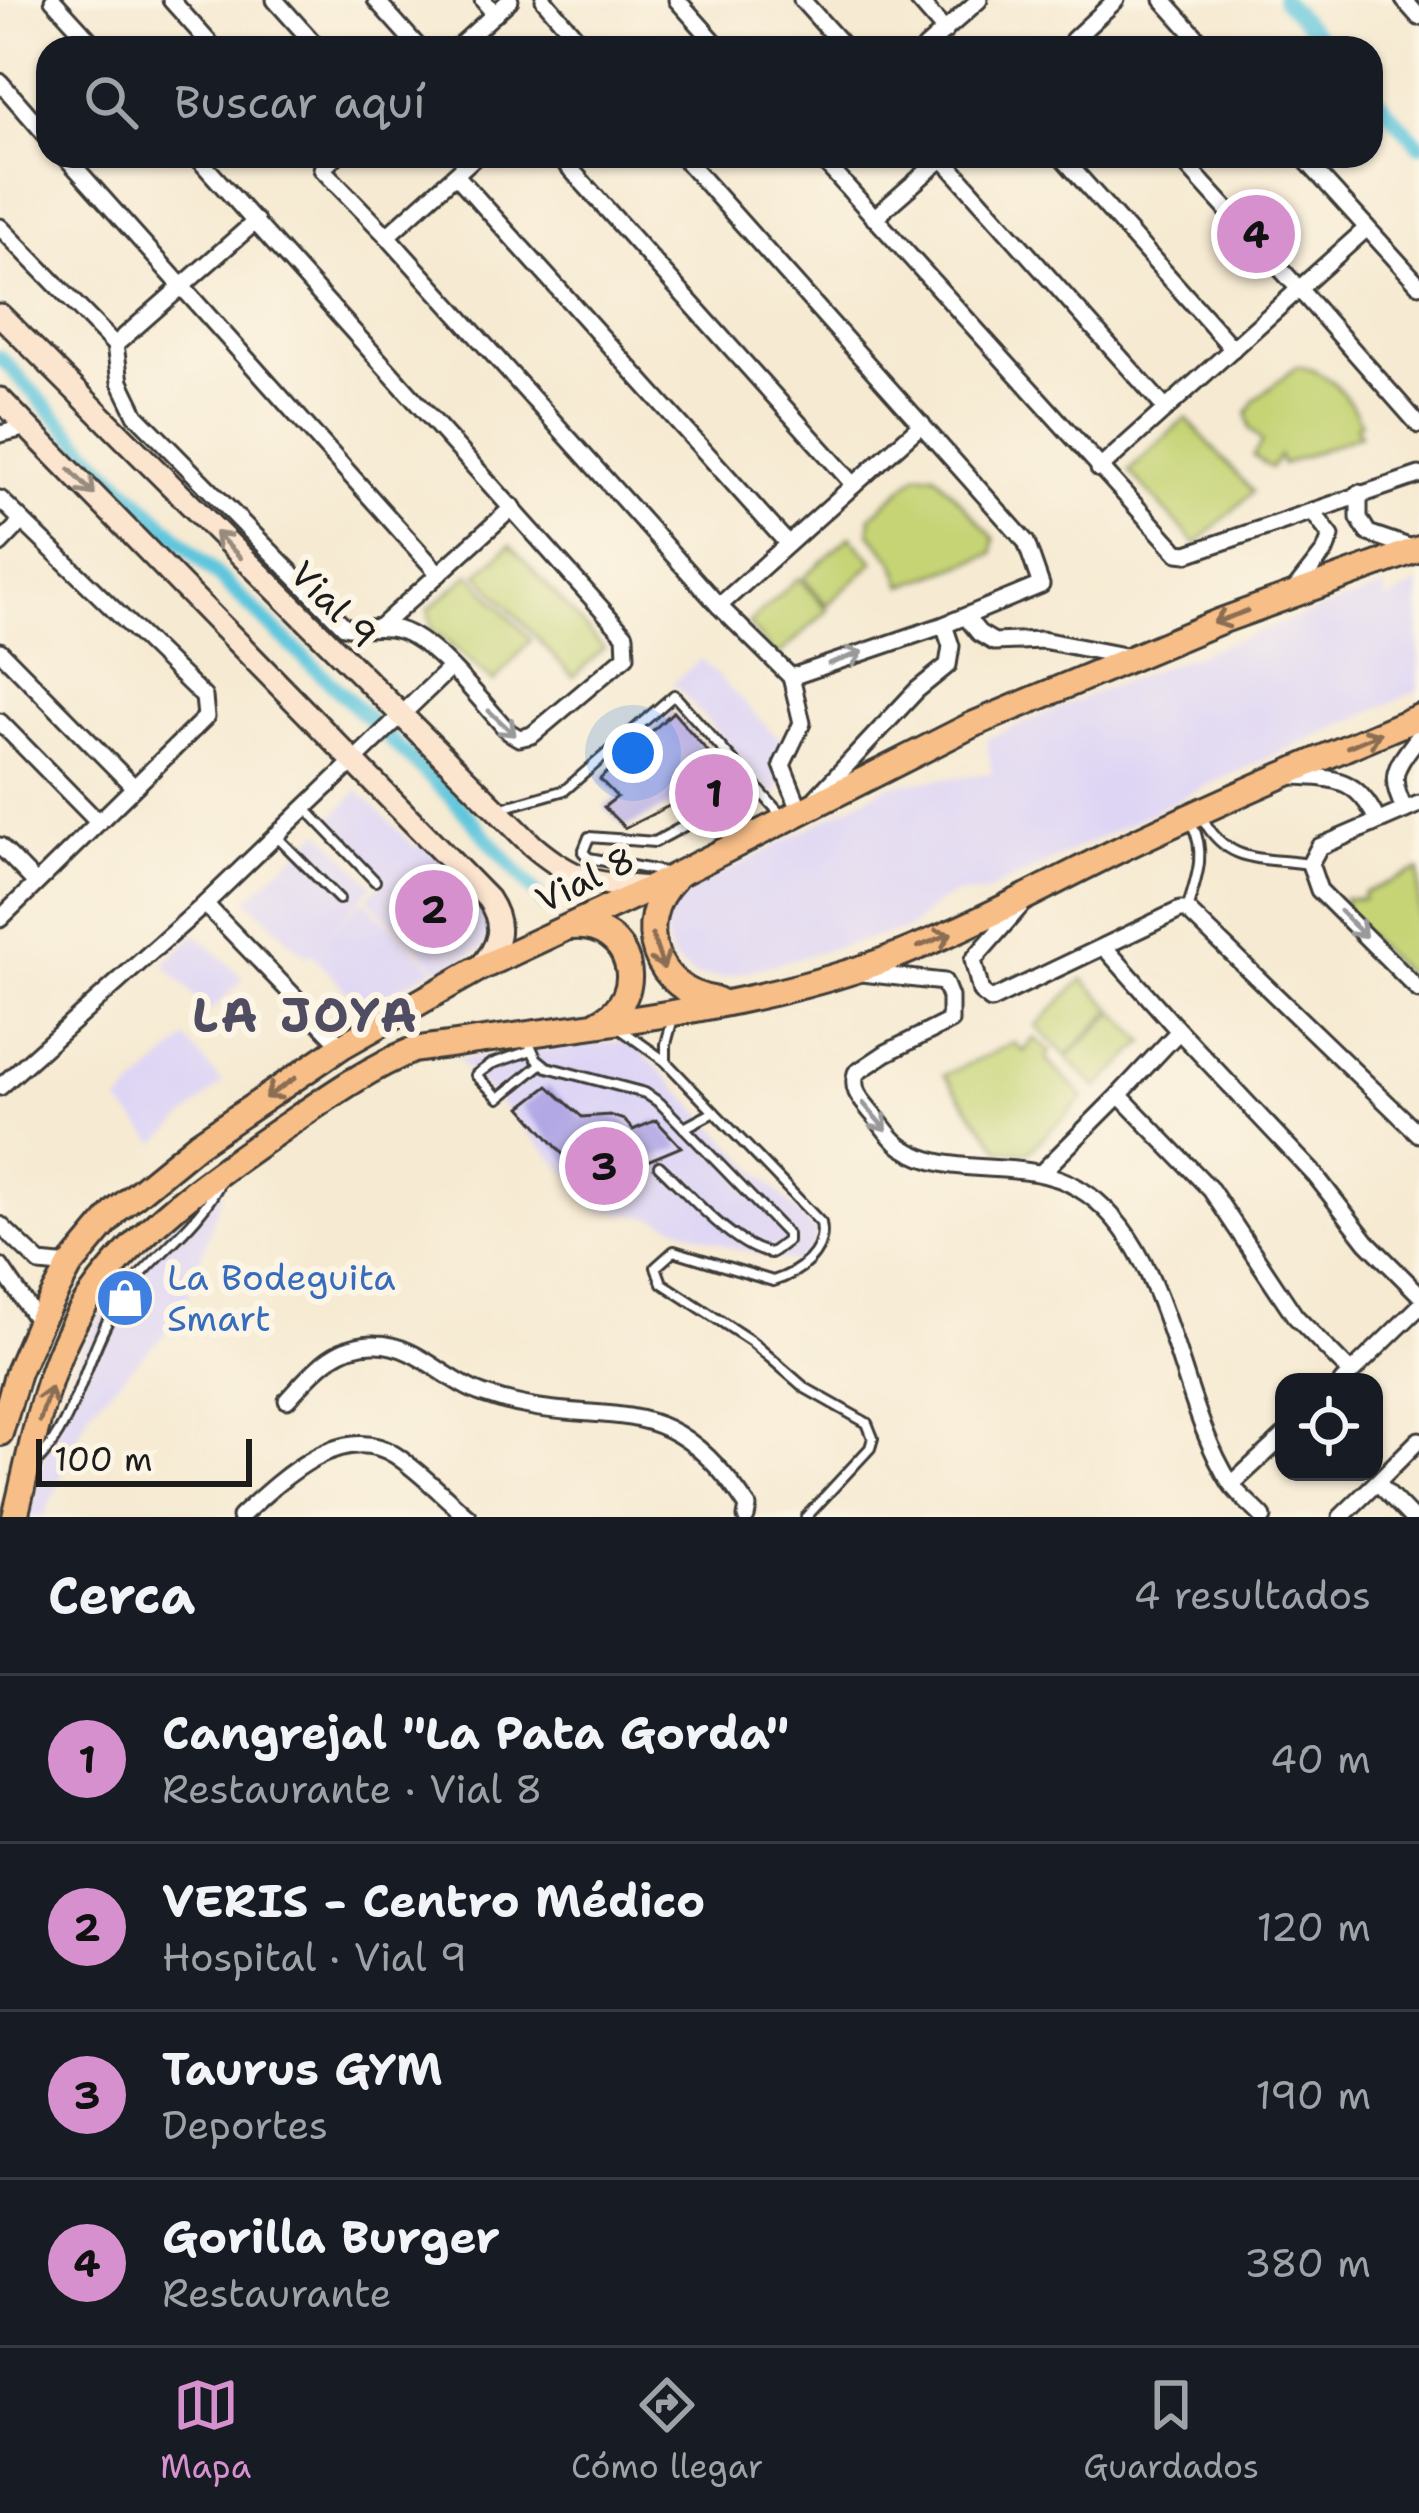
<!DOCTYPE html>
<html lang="es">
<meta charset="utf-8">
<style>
:root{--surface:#171b24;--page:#20242c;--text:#f1f3f6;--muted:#9ea1a6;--line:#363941;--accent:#d690ce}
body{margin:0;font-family:"Shantell Sans",sans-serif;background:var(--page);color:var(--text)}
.controls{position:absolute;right:36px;bottom:36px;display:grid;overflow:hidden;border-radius:24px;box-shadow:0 3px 9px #0004}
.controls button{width:108px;height:108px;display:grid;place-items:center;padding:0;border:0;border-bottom:3px solid var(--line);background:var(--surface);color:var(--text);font:60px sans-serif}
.scale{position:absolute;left:36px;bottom:30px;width:216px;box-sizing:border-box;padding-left:12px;border:6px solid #1c1c1c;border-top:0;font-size:33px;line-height:42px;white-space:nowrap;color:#1c1c1c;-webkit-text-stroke:9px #fcf5e5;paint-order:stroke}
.you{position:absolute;left:633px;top:753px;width:42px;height:42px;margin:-30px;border:9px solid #fff;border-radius:50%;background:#1a73e8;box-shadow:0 0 0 18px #1a73e833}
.badge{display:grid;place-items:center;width:78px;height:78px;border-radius:50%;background:var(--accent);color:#111;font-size:39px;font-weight:700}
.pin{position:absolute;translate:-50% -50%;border:6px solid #fff;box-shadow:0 3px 12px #0006}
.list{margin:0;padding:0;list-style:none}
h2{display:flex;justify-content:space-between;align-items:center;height:156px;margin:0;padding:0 48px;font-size:51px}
h2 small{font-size:39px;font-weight:400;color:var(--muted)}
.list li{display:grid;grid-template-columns:78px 1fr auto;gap:36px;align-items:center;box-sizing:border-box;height:168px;padding:0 48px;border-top:3px solid var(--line)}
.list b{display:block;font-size:45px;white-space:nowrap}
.list p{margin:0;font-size:39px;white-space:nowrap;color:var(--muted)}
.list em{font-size:39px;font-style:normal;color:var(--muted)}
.icon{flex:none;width:66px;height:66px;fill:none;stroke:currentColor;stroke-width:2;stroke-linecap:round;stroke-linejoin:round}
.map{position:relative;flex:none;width:1419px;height:1517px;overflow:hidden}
.search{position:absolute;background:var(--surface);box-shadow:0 3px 9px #0004;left:36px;right:36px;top:36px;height:132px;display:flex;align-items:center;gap:30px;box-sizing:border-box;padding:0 42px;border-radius:36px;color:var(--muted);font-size:45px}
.sheet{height:828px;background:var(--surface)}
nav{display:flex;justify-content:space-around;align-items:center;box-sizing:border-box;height:168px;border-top:3px solid var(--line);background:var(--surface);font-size:33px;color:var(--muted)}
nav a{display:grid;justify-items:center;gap:6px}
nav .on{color:var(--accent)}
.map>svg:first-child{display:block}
.built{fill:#ded5f5}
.green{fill:#c6d476;stroke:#717849;stroke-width:3}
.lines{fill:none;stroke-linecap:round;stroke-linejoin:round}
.canal{stroke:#5fc6dd;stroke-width:15}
.building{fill:#b1a7e5}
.lane-casing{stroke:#3d3b37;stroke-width:14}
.street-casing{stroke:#3d3b37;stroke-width:21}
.secondary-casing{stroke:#3d3b37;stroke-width:27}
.primary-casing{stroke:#3d3b37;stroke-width:30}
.lane{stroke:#fff;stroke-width:8}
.street{stroke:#fff;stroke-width:15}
.secondary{stroke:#fce5cf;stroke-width:21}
.primary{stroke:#f7be87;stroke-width:24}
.oneway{stroke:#978b7e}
.oneway2{stroke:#8a6d52}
.oneway3{stroke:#999}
.labels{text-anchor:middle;stroke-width:12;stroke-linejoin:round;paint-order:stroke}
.street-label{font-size:36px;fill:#1c1c1c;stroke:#fcf5e5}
.shop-label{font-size:36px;fill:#366cbe;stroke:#fcf5e5;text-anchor:start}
.district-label{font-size:48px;font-weight:bold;letter-spacing:3px;fill:#504d62;stroke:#fcf5e5}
</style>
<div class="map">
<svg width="1419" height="1517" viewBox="0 0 1419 1517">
<rect width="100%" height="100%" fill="#fcf5e5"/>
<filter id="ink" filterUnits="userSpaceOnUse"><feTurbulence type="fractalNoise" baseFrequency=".00833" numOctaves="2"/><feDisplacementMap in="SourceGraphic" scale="24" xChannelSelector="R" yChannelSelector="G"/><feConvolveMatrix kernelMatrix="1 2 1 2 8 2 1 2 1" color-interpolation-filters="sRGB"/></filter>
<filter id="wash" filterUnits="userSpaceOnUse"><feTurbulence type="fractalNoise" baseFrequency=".004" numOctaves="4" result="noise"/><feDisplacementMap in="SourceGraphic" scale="48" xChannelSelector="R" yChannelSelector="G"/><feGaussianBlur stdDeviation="2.7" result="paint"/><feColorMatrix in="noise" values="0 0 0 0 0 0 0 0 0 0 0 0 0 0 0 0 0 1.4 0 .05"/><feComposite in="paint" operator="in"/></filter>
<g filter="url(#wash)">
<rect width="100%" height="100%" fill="#f6ead2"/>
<g class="built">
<polygon points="1419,583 1419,690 1221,779 985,893 958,894 938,902 910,928 721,978 694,976 671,958 664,925 676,899 889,785 992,773 986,739 1101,690 1263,630 1384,587 1387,601"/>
<polygon points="701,659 787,747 779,762 777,799 673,683"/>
<polygon points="358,790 416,848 422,844 488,905 491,932 482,949 440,970 367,898 385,879 331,819"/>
<polygon points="321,831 373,885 314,950 363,899 435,968 362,1008 311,953 306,957 247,899"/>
<polygon points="196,933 244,979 210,1012 164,964"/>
<polygon points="186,1039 222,1083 157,1143 119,1103"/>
<polygon points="625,1041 643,1053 816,1231 814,1246 797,1263 735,1249 656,1218 603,1210 457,1059"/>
<polygon points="213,1189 223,1190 181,1318 90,1409 44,1517 27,1517 51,1427 82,1348 116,1289 169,1225"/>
</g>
<g class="green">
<path d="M1297,366C1327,370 1350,397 1361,423L1356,426L1360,435L1282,465L1279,456L1271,468L1253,456L1262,442L1250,429L1247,414L1255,400Z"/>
<polygon points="1186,418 1253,492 1196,544 1129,471"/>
<polygon points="918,474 935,474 994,538 993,554 903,586 894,561 870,533 871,516"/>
<polygon points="850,536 874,562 827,605 803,578"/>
<polygon points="510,545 604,648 573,677 478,574"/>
<polygon points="470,574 531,640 494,682 431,628 429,609"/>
<polygon points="798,578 828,610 777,657 748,624"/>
<polygon points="1419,870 1419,975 1413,981 1348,917 1344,898 1363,899 1363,893"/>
<polygon points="1083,979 1113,1009 1066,1056 1036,1026"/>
<polygon points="1115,1012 1145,1042 1097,1088 1067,1058"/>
<polygon points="1034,1038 1050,1051 1046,1059 1084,1098 1028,1152 1001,1150 944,1075 1014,1043 1024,1052"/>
</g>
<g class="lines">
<g class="canal">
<polyline points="1283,0 1329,48"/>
<polyline points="1371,92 1419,145"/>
<polyline points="0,357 100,464 453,799 546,905"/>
</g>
</g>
<g id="blocks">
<g class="building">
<polygon points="673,712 711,755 723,779 715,783 723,797 712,803 705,788 625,828 604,807 617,797 600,779"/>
<polygon points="548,1086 582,1117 610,1115 624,1120 633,1130 656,1120 681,1147 590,1185 521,1107"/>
</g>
</g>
</g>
<g filter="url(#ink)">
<use href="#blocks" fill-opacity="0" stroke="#3d3b37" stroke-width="3"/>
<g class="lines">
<defs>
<g id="lane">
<polyline points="502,808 565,790 674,695 783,817"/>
<polyline points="306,809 375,881"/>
<path d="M1203,819C1228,865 1263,857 1309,864"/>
<polyline points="277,837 339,899"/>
<polyline points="664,872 589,858 583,852 589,837 655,842 710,812 729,812 750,832"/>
<path d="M1187,910C1196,879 1207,854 1192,824"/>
<path d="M673,1018L666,1044V1062L821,1223C827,1253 799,1273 773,1281L674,1251L656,1267L662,1283L751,1341L805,1388L867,1423L873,1438L870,1448L806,1517"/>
<polyline points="619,1028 665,1061"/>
<path d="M527,1038L536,1058L547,1067L645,1093L660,1103L787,1234V1241L771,1253C735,1249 686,1191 659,1166"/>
<polyline points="532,1050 491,1064 476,1075 499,1098 541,1064"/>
<polyline points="684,1128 714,1112"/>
<path d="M35,1464C77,1421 84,1359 115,1308C144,1260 197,1231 221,1180"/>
</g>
<g id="street">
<polyline points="53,0 97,48"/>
<polyline points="171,0 214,48"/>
<polyline points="275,0 318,48"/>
<polyline points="376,0 419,48"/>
<polyline points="483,0 495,14"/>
<polyline points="544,0 585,48"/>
<polyline points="677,0 720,48"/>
<polyline points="802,0 845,48"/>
<polyline points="918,0 945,31"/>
<polyline points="1163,0 1206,48"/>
<polyline points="1404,0 1419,17"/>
<polyline points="457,48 510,0"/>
<polyline points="925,48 979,0"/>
<polyline points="1080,48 1073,40 1116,0"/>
<polyline points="0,82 48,137"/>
<polyline points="65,156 439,574"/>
<polyline points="336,156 322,169 387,236 476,156"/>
<polyline points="559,156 854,485"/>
<polyline points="819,156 1178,553 1187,554 1419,475"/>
<polyline points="1061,156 1233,349"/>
<polyline points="1178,156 1299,289 1367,228"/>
<polyline points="1302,156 1419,285"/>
<polyline points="943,159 1166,409"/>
<polyline points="456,175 788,544"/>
<polyline points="874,218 945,156"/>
<path d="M0,227L115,345L120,382L136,415L344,626C363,631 380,624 399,630C436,641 482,703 509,732L519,738L532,735L626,656L625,635L196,156"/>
<polyline points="387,236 719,606 791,677 944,625 1041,585 1026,542 682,156"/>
<polyline points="115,345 256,221"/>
<polyline points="0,434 28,427"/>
<polyline points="1099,469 1299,289 1419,425"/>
<polyline points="1359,493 1359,518 1368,533 1415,549"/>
<polyline points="0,499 204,697 206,717 0,919"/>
<polyline points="0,544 22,521"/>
<polyline points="1293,592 1325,551 1331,536 1312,511"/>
<polyline points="719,606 922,424"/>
<polyline points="966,617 979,633 994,642 1042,640 1129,657"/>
<polyline points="381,626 513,507"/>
<polyline points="0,651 133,786"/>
<polyline points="791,677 802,723 782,765 800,810"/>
<polyline points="0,722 97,821"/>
<path d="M1292,776C1336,778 1357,778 1377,820"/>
<polyline points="816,798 917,690 948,665 951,646 944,625"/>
<polyline points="1419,804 1319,847 1310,864 1319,890 1419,990"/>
<path d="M1405,810C1386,774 1397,766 1419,736"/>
<polyline points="0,846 35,882"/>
<polyline points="1024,902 973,960 981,992 991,1000 1180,910 1187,910 1419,1134"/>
<polyline points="205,904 342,1046"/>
<polyline points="1105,948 1179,1031 1119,1095"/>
<path d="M862,973L944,982L950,997V1021L886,1053L856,1073C851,1091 861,1099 872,1113C881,1123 890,1139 902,1147C954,1182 1024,1155 1078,1188C1171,1242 1174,1396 1231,1484C1239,1496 1253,1506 1263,1517"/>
<polyline points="1179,1031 1315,1175 1367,1242 1419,1294"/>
<polyline points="0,1087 205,904 449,669"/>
<polyline points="1043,1171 1119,1095 1211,1190 1295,1316 1351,1373 1342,1382"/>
<polyline points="0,1225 40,1263 70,1266"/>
<polyline points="0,1266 39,1323"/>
<polyline points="1351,1373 1419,1307"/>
<path d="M287,1400C313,1372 335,1343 376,1344C416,1344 447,1382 483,1394C602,1436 661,1375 748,1507L746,1517"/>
<polyline points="1232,1484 1284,1436"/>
<path d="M240,1517C278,1482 341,1420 395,1455C421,1472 444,1497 468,1517"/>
<polyline points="1341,1517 1377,1482"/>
<polyline points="1411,1517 1377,1482 1419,1440"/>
</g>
<g id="secondary">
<path d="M0,315L533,846C574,881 597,885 651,888"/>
<path d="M0,399L488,899C506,926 500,946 479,968"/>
</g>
<g id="primary">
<path d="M674,879C631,923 655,992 717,1000"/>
<path d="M573,927C631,923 651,996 599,1022"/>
<polyline points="0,1433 18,1372 39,1323 70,1266 117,1210 198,1144 342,1046 478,969 651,888 972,725 1218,622 1419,549"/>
<path d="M15,1517C33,1446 45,1362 88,1300C140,1225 213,1176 287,1125C328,1097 367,1069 413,1050C559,1028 712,1016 853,971C950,940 1036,890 1127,846C1223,800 1321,758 1419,717"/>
</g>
</defs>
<use href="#lane" class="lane-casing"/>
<use href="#street" class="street-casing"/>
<use href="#secondary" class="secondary-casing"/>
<use href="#primary" class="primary-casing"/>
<use href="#lane" class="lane"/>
<use href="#street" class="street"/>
<use href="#secondary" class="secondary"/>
<use href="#primary" class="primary"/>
</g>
<defs><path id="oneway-shaft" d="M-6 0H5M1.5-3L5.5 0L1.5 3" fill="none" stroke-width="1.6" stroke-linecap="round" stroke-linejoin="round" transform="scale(3)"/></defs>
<g class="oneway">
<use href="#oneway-shaft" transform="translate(82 482) rotate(46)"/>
<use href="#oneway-shaft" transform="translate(228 545) rotate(-135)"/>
</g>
<g class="oneway2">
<use href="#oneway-shaft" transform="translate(1230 617) rotate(160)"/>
<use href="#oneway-shaft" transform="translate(1364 740) rotate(-23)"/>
<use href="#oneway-shaft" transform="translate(935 940) rotate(-22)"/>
<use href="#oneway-shaft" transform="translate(658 952) rotate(71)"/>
<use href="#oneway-shaft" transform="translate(280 1088) rotate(146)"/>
<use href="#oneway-shaft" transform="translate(45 1404) rotate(-73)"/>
</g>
<g class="oneway3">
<use href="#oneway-shaft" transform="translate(846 658) rotate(-19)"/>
<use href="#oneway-shaft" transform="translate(502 723) rotate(43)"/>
<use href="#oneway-shaft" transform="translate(1353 924) rotate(45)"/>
<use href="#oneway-shaft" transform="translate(875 1117) rotate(50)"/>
</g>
</g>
<defs>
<symbol id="shop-disc" viewBox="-11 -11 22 22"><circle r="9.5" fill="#3f7fe0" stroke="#fcf5e5"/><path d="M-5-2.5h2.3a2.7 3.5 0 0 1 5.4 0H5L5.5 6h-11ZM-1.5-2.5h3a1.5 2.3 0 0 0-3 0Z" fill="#fff"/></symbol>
</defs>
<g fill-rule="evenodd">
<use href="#shop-disc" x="92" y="1265" width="66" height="66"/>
</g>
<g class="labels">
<g class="street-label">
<text transform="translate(334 604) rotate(45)" y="13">Vial 9</text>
<text transform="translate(585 879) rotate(-26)" y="13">Vial 8</text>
</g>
<g class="shop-label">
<text x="167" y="1290">La Bodeguita<tspan x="167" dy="41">Smart</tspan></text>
</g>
<g class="district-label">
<text x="306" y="1032">LA JOYA</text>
</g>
</g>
</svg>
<div class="controls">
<button><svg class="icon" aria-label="locate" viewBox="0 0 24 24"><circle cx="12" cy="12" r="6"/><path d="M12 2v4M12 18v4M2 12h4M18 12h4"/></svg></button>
</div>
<div class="scale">100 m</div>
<div class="you"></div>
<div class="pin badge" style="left:714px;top:793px">1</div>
<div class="pin badge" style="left:434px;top:909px">2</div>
<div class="pin badge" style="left:604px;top:1166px">3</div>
<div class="pin badge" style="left:1256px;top:234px">4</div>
<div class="search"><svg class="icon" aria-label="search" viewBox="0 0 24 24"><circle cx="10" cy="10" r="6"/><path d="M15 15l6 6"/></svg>Buscar aquí</div>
</div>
<section class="sheet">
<h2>Cerca<small>4 resultados</small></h2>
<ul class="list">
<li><span class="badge">1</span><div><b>Cangrejal &quot;La Pata Gorda&quot;</b><p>Restaurante · Vial 8</p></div><em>40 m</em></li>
<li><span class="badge">2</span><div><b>VERIS - Centro Médico</b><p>Hospital · Vial 9</p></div><em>120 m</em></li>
<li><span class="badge">3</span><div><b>Taurus GYM</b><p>Deportes</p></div><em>190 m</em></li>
<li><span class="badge">4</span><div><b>Gorilla Burger</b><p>Restaurante</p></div><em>380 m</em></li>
</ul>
</section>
<nav>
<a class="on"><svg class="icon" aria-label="map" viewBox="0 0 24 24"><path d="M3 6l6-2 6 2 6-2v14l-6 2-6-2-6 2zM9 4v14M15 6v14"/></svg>Mapa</a>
<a><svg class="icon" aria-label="directions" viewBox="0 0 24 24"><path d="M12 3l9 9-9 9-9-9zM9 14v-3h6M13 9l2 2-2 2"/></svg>Cómo llegar</a>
<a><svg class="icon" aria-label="saved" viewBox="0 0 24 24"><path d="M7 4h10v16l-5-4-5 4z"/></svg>Guardados</a>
</nav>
